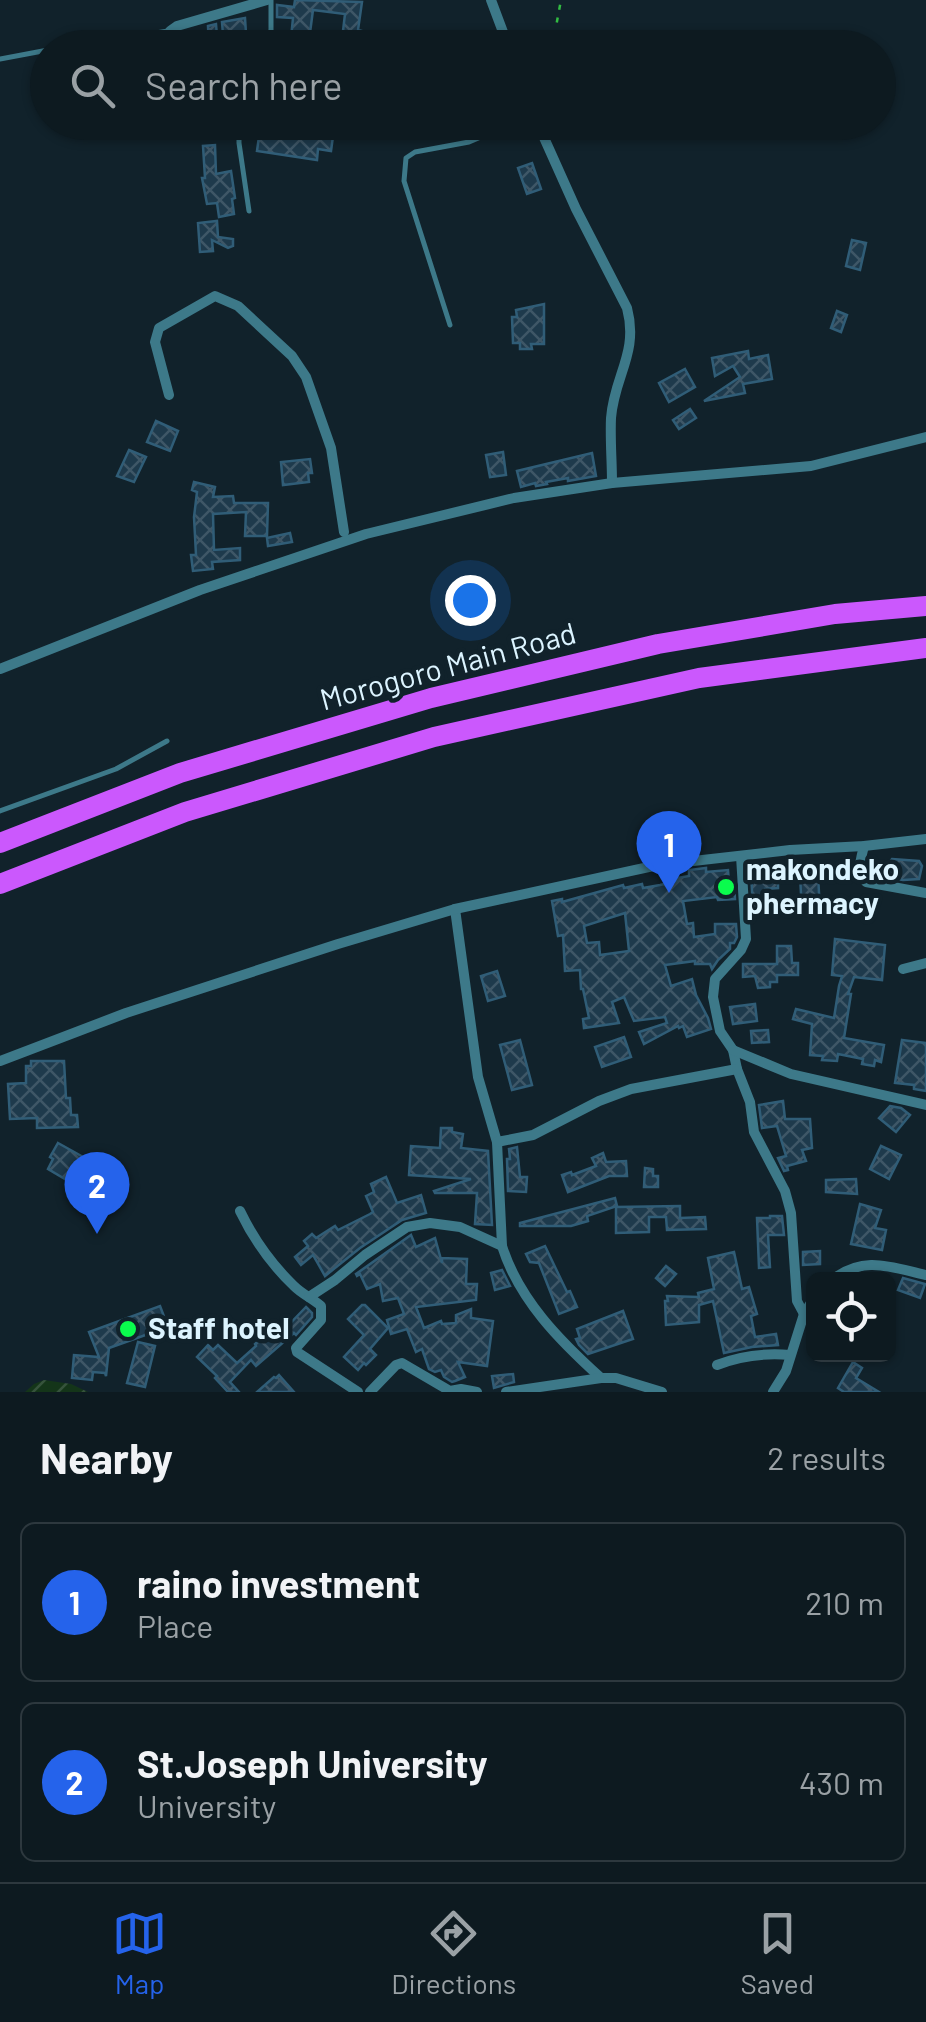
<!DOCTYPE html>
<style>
:root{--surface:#0d1a20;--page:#162329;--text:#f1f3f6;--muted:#9aa1a5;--line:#2d383e;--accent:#2563eb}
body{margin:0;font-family:Barlow,sans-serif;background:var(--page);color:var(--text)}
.controls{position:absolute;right:30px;bottom:30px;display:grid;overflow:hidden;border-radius:15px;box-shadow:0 2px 8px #0004}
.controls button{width:90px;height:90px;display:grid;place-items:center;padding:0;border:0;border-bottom:2px solid var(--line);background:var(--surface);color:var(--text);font:50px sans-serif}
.you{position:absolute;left:470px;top:600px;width:35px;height:35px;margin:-25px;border:8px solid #fff;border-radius:50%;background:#1a73e8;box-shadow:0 0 0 15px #1a73e833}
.badge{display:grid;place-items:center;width:65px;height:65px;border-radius:50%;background:var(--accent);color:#fff;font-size:32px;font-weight:700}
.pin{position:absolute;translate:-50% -82px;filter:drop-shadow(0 2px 5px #0008)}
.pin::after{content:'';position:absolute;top:52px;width:35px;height:30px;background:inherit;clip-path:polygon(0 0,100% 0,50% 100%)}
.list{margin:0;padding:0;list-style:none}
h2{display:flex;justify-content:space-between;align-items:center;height:130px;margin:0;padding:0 40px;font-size:42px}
h2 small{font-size:32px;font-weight:400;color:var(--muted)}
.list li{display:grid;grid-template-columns:65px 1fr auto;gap:30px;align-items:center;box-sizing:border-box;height:160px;margin:0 20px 20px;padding:0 20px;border:2px solid var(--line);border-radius:15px}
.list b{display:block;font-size:38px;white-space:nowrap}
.list p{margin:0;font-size:32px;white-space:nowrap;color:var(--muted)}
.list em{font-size:32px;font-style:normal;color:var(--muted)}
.icon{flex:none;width:55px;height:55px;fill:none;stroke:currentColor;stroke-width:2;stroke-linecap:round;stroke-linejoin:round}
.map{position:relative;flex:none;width:926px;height:1392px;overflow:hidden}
.search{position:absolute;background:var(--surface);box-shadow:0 2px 8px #0004;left:30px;right:30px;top:30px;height:110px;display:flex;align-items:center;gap:25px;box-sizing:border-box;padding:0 35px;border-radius:55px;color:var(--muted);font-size:38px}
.sheet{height:490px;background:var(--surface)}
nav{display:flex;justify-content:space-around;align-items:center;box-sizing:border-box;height:140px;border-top:2px solid var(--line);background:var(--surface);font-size:28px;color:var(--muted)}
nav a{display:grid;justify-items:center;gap:5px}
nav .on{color:var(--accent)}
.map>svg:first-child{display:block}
.garden{fill:url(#garden-furrows)}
.building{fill:url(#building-cross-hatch);stroke:#305d77;stroke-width:2.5;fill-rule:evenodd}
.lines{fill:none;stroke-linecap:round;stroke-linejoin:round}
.path{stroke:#32bc42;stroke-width:2.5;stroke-dasharray:5 8;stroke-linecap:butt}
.lane{stroke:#3d7989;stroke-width:5}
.street{stroke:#3d7989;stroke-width:10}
.highway{stroke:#cb58fd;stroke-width:20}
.poi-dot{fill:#0afc4d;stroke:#11222b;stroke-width:4}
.labels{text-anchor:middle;stroke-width:9;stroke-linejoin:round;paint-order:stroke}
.street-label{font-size:30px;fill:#dcf4ff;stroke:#11222b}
.poi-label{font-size:30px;font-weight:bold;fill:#dcf4ff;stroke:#11222b;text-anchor:start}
</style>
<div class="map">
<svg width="926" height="1392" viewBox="0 0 926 1392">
<defs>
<pattern id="garden-furrows" width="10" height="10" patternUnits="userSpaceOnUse" patternTransform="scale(2.5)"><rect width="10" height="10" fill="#143519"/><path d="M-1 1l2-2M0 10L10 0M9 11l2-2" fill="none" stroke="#36533c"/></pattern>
<pattern id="building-cross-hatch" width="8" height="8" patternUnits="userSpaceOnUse" patternTransform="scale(2.5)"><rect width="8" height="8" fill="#1e3a4c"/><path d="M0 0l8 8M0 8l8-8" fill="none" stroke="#3e5767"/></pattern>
</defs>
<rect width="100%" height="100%" fill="#11222b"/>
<polygon class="garden" points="44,1380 71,1384 88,1392 25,1392 34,1384"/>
<g class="building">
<polygon points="295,0 362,2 358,30 384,37 382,48 341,48 345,14 313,10 308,48 290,48 293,18 277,17 277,5 294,7"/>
<polygon points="245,18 246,33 223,35 222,22"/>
<polygon points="216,24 218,48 209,48 208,26"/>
<polygon points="261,122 335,122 331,151 318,149 317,160 257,151"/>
<polygon points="215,145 216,174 231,171 235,198 232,199 234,214 219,217 217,203 207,204 202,178 205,178 203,146"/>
<polygon points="532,163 541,189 527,194 518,168"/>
<polygon points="217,221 218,237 233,239 233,246 228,248 212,240 213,251 200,252 198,223"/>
<polygon points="852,240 866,243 860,270 846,266"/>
<polygon points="544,304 544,344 531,344 532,349 520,349 520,343 513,343 512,317 517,317 516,310"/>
<polygon points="837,311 847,315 841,332 831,328"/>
<polygon points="748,351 749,359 768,355 772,379 743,384 745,393 704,401 740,377 733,366 715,376 712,358"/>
<polygon points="685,369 695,387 669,402 659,383"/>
<polygon points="690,409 696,418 679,429 673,420"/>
<polygon points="156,421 178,431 170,451 147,442"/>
<polygon points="129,450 146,457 134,482 117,476"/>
<polygon points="503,452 506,475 490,477 486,455"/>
<polygon points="592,453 596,476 568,481 568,478 546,482 547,484 536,486 535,483 521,487 517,471"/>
<polygon points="310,459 312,473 308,473 309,482 283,485 281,462"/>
<polygon points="194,482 215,487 213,497 233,496 234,503 268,503 267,536 245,536 246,512 213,514 214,550 240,548 240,560 212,562 213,569 193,571 191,555 196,555 194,517 197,492 192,490"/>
<polygon points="290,533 292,542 268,546 267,538"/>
<polygon points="892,859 919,861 922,866 919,879 903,880 885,877 885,868"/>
<path d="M706,868V872L728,870L729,883H734L735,899L718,900L717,897L683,901L687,924L693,923L694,937L715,934V924H736L737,937L734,943H730V949L718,960L712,969L710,964H695V961L665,965L671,986L692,979L696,995L708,1018L711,1029L687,1037L683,1026L679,1028L678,1026L644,1044L639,1032L667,1023L665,1017L634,1021L624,997L612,1002L619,1023L584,1028L583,1019L589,1018L583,989H581L580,970L565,971L563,935L558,936L552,901L562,899V902L623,885L624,888L642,884L643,888L660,885L677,881V878L689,876V870ZM625,913L629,951L600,955L599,942L587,943L584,926Z"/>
<polygon points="777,870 777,872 784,872 785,882 778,883 778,888 765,889 765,902 759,902 760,911 753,911 751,871"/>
<polygon points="818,873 820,913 802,914 800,874"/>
<polygon points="835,939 885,945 882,980 854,977 848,994 851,994 844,1038 884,1045 881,1062 875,1060 874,1066 862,1064 863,1059 838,1054 837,1061 822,1060 823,1056 810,1055 812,1024 793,1019 796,1009 834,1018 839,986 842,976 832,975"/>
<polygon points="777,946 791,946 792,963 798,963 798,975 777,975 777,982 770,982 770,987 758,988 755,976 743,977 743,964 777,964"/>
<polygon points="497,971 505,996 488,1001 481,976"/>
<polygon points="755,1004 757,1021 733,1024 730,1007"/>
<polygon points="768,1030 769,1042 752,1043 751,1031"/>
<polygon points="624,1037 631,1057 602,1067 595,1047"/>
<polygon points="520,1040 532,1085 512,1090 500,1045"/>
<polygon points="902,1040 926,1043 926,1091 914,1089 914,1085 895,1083"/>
<polygon points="31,1061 64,1061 66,1098 70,1098 71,1115 77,1115 78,1127 37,1128 37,1118 10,1119 8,1084 26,1083 26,1066 31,1066"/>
<polygon points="783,1101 785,1119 810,1119 812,1148 802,1150 806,1161 787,1166 788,1170 784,1171 778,1158 786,1156 777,1126 762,1128 759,1105"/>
<polygon points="890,1106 901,1108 910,1115 896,1132 879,1118"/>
<polygon points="441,1128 452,1128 452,1132 463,1134 461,1148 488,1151 492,1225 475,1224 477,1193 435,1193 434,1191 471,1179 409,1175 411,1146 440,1148"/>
<polygon points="58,1143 83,1157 72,1176 68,1174 65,1179 48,1169 53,1159 50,1157"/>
<polygon points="881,1146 901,1155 889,1179 870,1169"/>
<polygon points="517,1147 520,1177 527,1177 526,1192 508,1191 507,1159 510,1159 509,1149"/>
<polygon points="603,1153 606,1162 626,1161 627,1176 609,1176 568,1192 562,1175 571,1172 572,1175 596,1166 592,1158"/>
<polygon points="645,1168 653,1169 653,1176 658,1176 658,1187 644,1187"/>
<polygon points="386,1177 397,1203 421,1195 426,1213 402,1220 360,1248 325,1276 313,1255 301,1265 295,1257 308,1246 304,1241 312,1234 316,1238 335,1226 338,1230 370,1214 373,1212 366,1196 374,1192 371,1184"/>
<polygon points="856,1179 857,1194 826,1192 826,1180"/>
<polygon points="615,1198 617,1206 587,1216 588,1221 571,1226 520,1226 520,1223"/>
<polygon points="860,1204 881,1210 875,1228 886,1230 882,1250 851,1244"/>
<polygon points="680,1206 680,1218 705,1217 706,1229 667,1230 666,1217 649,1217 649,1232 616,1233 616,1207"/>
<polygon points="770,1216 782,1216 784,1235 768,1235 770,1267 759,1268 757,1218 770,1218"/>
<polygon points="411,1235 416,1247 435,1238 442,1263 442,1258 467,1259 466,1284 477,1284 476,1300 416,1307 424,1328 441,1321 442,1324 456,1323 456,1315 471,1309 471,1318 493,1321 487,1366 458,1362 465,1377 455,1381 452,1382 444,1377 441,1370 435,1372 429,1369 422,1349 416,1352 407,1329 391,1334 387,1320 404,1314 398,1298 383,1301 380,1284 367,1289 360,1274 357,1276 356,1274"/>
<polygon points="545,1246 567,1292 570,1291 577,1307 559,1314 539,1263 530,1262 526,1254"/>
<polygon points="820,1251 820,1264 803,1265 803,1252"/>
<polygon points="734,1252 742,1289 749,1287 757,1314 751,1316 755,1337 776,1334 778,1345 752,1347 724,1353 713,1301 699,1305 699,1322 666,1325 665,1301 668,1301 667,1296 699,1297 698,1293 714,1289 708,1258"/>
<polygon points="666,1266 676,1274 665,1286 656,1278"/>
<polygon points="502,1270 510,1286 495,1290 491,1273"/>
<polygon points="903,1278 925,1284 920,1298 898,1290"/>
<polygon points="362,1305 365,1305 388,1328 370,1349 376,1355 366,1365 364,1363 358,1370 344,1357 364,1335 348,1319"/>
<polygon points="160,1306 168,1327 109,1348 106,1376 105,1373 93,1372 92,1380 72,1378 74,1355 99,1357 89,1332"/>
<polygon points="306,1307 312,1313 312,1317 296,1335 294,1333 256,1366 251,1360 230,1382 239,1392 228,1392 215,1378 217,1376 197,1357 208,1345 213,1350 218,1345 237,1363 256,1346 255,1344 264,1336 261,1333 268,1327 277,1337"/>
<polygon points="623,1311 633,1339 588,1354 579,1345 576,1339 580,1338 577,1329"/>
<polygon points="138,1342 155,1346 145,1387 127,1383"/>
<polygon points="853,1362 862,1368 856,1378 879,1392 844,1392 838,1388"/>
<polygon points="513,1374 514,1382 494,1388 492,1376"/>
<polygon points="279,1375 294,1392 257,1392 274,1377 276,1378"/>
</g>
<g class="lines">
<polyline class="path" points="552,48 561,0"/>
<g class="lane">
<polyline points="63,48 168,31"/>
<polyline points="239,48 245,42 269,35 271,30 271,0"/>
<polyline points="0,59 48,50"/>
<polyline points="239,122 239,143 249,211"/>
<polyline points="450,325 404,181 406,158 415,152 469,142 502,128 537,124"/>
<polyline points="0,811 116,769 167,741"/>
</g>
<g class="street">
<polyline points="491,0 509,48"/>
<polyline points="170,31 177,26 267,0"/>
<path d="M537,122L576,209L627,308C639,353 614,376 611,418C610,439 612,461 612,483"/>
<polyline points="169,395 155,342 159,328 215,296 238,306 292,356 306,377 331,448 344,532"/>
<polyline points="0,669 200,590 366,534 514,498 612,483 811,466 926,437"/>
<path d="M864,846C861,859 856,871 866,882L926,893"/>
<polyline points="741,856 746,939 741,950 715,979 713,997 720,1031 733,1050 737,1069 750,1102 754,1132 785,1191 791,1213 797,1301 804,1314"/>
<polyline points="455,909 478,1077 497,1142 502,1246"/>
<polyline points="903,969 926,963"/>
<polyline points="733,1050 791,1074 926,1105"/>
<polyline points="0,1061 126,1013 338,944 455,909 658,865 790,850 864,846 926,839"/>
<polyline points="497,1142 533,1135 599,1101 631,1089 737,1069"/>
<path d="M240,1211C254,1240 271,1264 294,1286C302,1294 313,1299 321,1306V1320L296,1348L297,1352L358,1392"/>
<path d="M832,1280C864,1255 890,1267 926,1275"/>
<path d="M309,1297L335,1280L365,1255L407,1227L430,1223L460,1227L502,1246C519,1300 560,1341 601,1378"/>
<path d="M717,1365C740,1356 766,1353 790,1355"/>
<polyline points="370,1392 396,1365 402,1363 450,1391 461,1389 477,1392"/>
<polyline points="506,1392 601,1378 616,1378 662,1392"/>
<polyline points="773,1392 786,1371 804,1314 814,1298"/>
</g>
<g class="highway">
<polyline points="0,843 180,773 431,698 658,644 835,614 926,606"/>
<polyline points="0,884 185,812 434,737 699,678 926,648"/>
</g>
</g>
<g class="poi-dot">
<circle cx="726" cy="887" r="10"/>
<circle cx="128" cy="1329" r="10"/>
</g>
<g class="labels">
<g class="street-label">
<text transform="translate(448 667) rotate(-15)" y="10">Morogoro Main Road</text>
</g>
<g class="poi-label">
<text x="746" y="880">makondeko<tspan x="746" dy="34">phermacy</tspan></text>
<text x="148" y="1339">Staff hotel</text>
</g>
</g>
</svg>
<div class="controls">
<button><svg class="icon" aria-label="locate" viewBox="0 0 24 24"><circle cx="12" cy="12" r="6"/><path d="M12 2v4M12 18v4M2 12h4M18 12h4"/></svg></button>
</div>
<div class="you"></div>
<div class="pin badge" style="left:669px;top:893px">1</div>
<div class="pin badge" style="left:97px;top:1234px">2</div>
<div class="search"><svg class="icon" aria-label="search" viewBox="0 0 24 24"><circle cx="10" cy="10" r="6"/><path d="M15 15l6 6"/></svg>Search here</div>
</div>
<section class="sheet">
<h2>Nearby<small>2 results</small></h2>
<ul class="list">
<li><span class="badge">1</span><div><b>raino investment</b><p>Place</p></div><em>210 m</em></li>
<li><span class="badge">2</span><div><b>St.Joseph University</b><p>University</p></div><em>430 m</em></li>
</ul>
</section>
<nav>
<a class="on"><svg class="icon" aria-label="map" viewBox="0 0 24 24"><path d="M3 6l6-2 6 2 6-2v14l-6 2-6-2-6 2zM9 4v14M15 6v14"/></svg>Map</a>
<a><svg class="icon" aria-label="directions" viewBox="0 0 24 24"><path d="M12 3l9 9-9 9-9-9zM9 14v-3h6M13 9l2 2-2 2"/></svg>Directions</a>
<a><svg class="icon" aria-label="saved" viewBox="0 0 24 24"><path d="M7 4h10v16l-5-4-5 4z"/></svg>Saved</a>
</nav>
